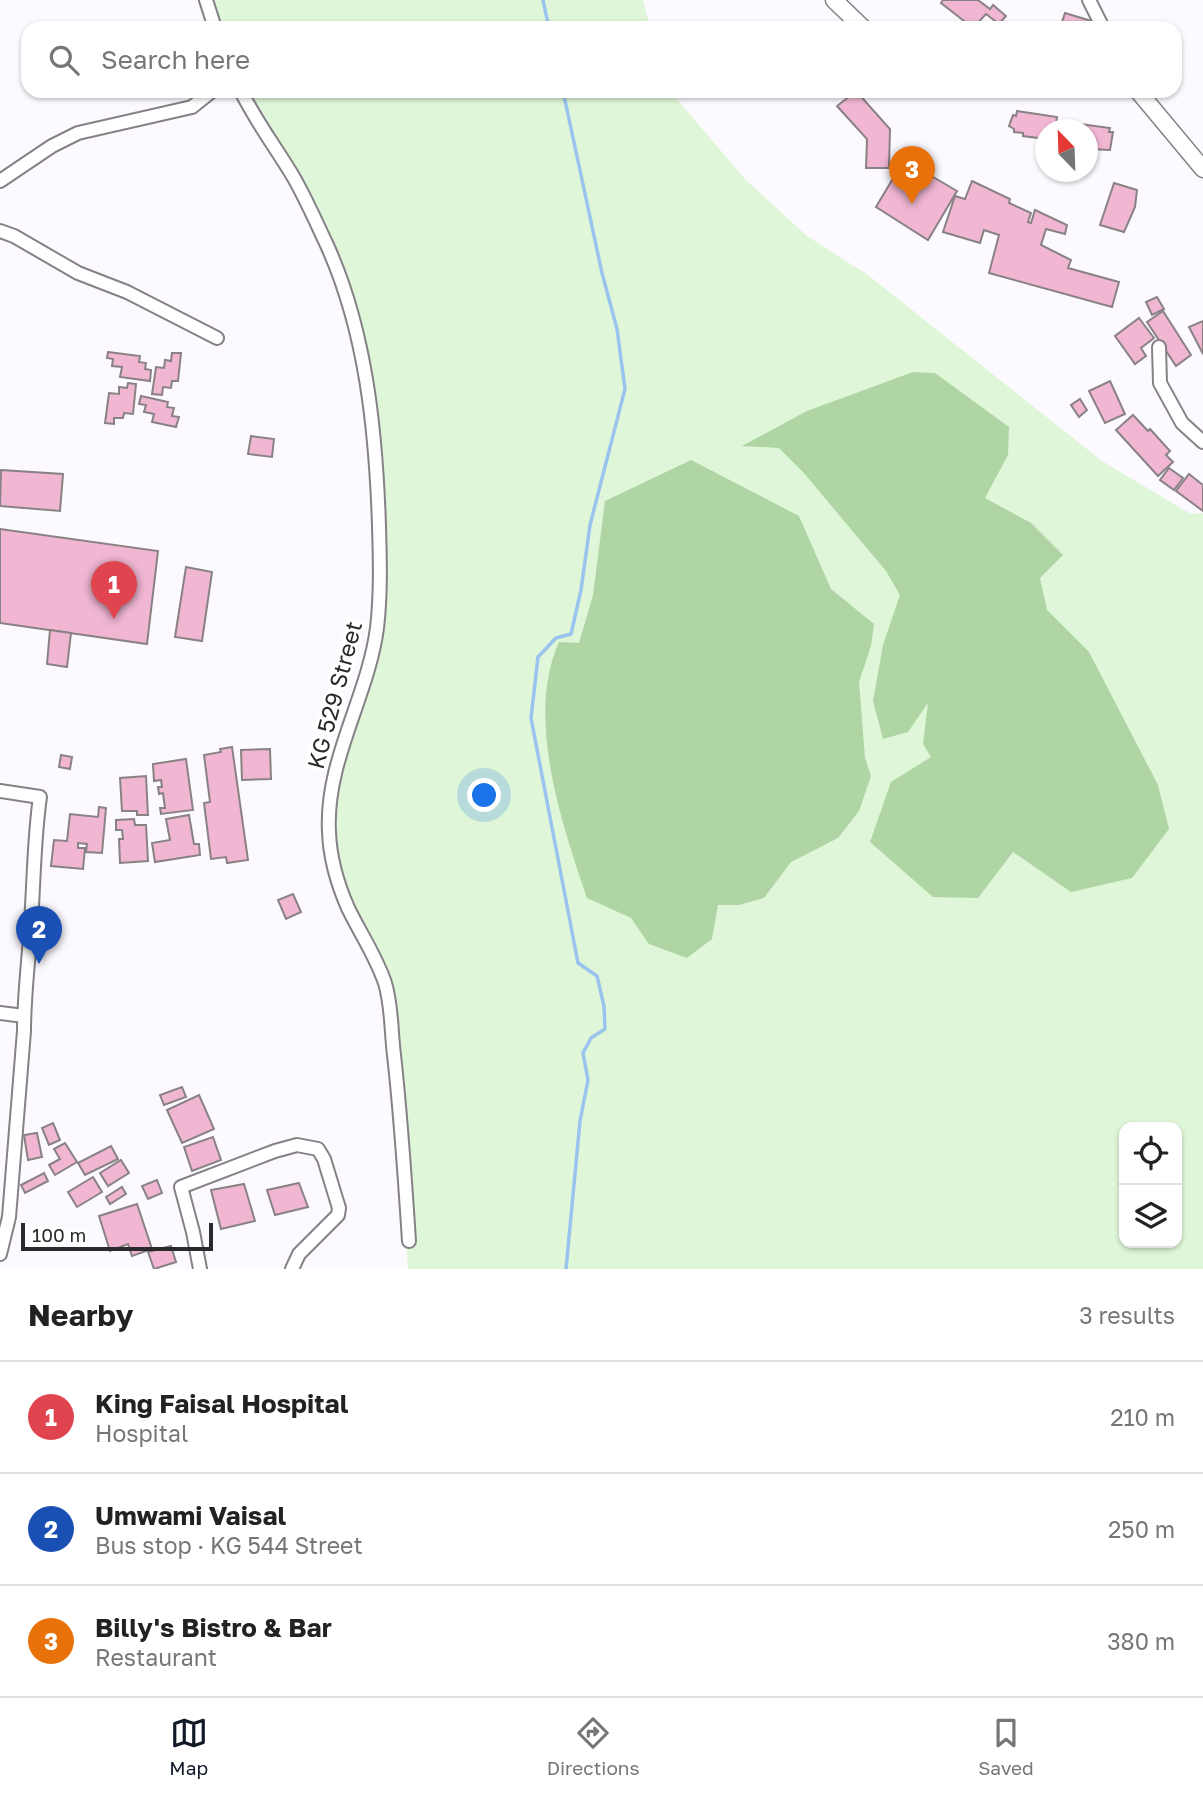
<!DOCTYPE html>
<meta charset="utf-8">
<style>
:root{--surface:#fff;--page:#f2f2f2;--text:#222;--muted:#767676;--line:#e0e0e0;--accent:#111827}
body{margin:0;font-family:"Golos Text",sans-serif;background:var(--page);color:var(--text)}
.controls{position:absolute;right:21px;bottom:21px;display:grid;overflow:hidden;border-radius:14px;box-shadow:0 2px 5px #0004}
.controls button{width:63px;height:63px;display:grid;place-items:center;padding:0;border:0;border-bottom:2px solid var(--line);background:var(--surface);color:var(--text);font:35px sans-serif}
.compass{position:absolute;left:1035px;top:119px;width:63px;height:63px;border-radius:50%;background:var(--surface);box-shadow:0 2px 5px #0004;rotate:337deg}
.scale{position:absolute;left:21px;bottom:18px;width:192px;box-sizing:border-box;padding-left:7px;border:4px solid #2b292c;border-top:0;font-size:19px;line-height:24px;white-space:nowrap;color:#2b292c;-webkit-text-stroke:5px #fff;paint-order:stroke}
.you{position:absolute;left:485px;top:796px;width:24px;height:24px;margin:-18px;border:5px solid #fff;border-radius:50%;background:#1a73e8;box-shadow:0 0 0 10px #1a73e833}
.badge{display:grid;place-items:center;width:46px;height:46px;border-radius:50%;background:var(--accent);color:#fff;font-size:23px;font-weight:700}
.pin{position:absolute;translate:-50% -58px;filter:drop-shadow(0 2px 4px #0008)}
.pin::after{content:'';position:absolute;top:37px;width:24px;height:21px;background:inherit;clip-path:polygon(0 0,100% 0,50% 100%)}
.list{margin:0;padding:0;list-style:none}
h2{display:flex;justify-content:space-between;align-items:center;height:91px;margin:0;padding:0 28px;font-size:30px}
h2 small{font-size:23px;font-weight:400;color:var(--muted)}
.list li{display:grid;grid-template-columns:46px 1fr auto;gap:21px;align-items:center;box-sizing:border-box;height:112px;padding:0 28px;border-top:2px solid var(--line)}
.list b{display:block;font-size:26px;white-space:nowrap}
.list p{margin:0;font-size:23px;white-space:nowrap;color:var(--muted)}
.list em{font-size:23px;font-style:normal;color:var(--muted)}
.icon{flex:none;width:38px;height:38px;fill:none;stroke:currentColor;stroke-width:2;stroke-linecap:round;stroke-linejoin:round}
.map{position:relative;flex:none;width:1203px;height:1269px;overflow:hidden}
.search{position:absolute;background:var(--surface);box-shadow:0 2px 5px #0004;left:21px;right:21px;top:21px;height:77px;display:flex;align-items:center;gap:18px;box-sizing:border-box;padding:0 24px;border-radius:21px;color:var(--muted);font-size:26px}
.sheet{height:427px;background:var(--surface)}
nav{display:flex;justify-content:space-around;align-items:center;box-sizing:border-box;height:98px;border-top:2px solid var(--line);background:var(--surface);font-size:19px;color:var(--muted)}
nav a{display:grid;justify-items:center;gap:4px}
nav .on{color:var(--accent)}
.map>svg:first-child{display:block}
.green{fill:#dff6d8;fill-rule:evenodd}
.forest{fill:#b0d5a5}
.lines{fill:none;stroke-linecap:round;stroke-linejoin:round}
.stream{stroke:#9ac4ee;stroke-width:3.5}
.building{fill:#f0b6d2;stroke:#898285;stroke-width:2}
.minor-casing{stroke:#858187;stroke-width:16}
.tertiary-casing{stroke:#858187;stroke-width:19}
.minor{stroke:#fff;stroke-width:12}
.tertiary{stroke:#fff;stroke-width:16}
.labels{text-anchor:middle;stroke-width:7;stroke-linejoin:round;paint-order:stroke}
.street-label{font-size:23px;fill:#2b292c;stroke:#fff}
</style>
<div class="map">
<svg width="1203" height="1269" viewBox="0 0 1203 1269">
<rect width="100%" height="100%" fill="#fdfaff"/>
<g class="green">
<polygon points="206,0 643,0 650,28 218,28"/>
<path d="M246,91H670L746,180L807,236L868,275L1102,461L1191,514L1203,513V1269H408L397,1108L381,995L332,852L337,776L372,634L381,462L331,238ZM1124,1127H1177V1243H1124Z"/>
</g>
<g class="forest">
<polygon points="913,372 935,373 1009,427 1008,455 985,498 1031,523 1063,555 1040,578 1047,610 1089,652 1158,785 1169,829 1132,878 1071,892 1013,852 978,898 933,897 870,842 891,782 931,757 923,744 928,703 908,732 883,739 873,701 883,645 900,595 886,571 803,472 779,448 742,446 807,411"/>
<path d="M691,460L799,516L831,589L874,624L871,646L859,682L865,758L871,776L859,811L838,838L791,862L764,898L739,905H718L712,939L687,958L649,944L631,918L587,898C562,824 525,717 559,642L579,643L593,595L605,501Z"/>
</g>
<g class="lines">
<g class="stream">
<polyline points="543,0 549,28"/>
<polyline points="563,91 602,273 617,329 625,389 590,525 581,590 571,634 556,638 538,657 531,718 578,963 597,976 604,1006 605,1029 591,1038 583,1053 588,1080 580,1121 566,1269"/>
</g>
</g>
<g class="building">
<polygon points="943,0 978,0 990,9 993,5 1006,16 999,24 986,14 973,28 941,3"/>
<polygon points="1065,13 1098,23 1097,28 1060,28"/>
<polygon points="856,91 890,129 889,168 866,168 867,139 837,106"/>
<polygon points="1017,111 1057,117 1055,130 1046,130 1046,139 1023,136 1023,133 1014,132 1014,129 1009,126 1013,115 1016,116"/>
<polygon points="1073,123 1110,128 1109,132 1113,132 1110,150 1088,149 1088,130 1068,130 1069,126 1073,127"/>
<polygon points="904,160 957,191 928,240 876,207"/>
<polygon points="972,181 1010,199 1009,203 1031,213 1028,222 1031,223 1035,210 1067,225 1065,234 1046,229 1041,245 1071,260 1068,268 1119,282 1112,307 989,273 999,235 984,230 980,243 943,232 955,196 965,199"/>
<polygon points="1114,183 1137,190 1135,207 1124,232 1100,225"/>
<polygon points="1157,297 1164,309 1152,315 1146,302"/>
<polygon points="1163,311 1191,355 1176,366 1147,322"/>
<polygon points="1139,318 1154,338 1141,348 1146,356 1135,364 1115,336"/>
<polygon points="1203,321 1203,354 1189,327"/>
<polygon points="108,352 140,356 139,362 146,363 145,369 151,370 150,381 120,377 122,367 112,366 113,359 107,358"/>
<polygon points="172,353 181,353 178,381 172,381 171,388 163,387 162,395 152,394 156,367 164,368 165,360 171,361"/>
<polygon points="1110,381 1125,414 1105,423 1089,391"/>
<polygon points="128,383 136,384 133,414 124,413 123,418 114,418 114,424 105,423 109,393 119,394 119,387 127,388"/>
<polygon points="141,396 168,402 167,407 174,408 172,416 179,417 176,427 152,422 154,414 144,412 146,405 139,404"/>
<polygon points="1080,399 1087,410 1079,417 1071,405"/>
<polygon points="1133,415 1148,431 1150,429 1170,451 1166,455 1173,462 1158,476 1116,430"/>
<polygon points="251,436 274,439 272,457 248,454"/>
<polygon points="1169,468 1183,478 1174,490 1160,480"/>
<polygon points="1,470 63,474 60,511 0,506"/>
<polygon points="1189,474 1203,485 1203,511 1176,491"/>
<polygon points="0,529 158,551 147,644 0,623"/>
<polygon points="186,567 212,572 202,641 175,637"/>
<polygon points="50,630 71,633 67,667 47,664"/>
<polygon points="232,747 248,860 227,863 226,857 211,859 204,803 210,802 204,755 221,752 220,749"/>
<polygon points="270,749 271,779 242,780 241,750"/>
<polygon points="61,755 72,757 70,769 59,767"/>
<polygon points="186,759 193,810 161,814 160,808 165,808 163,793 159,794 158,787 162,787 161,780 154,781 153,764"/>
<polygon points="146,776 148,815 137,815 137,811 122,811 120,778"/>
<polygon points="99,807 106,808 102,853 86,852 87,844 78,843 78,848 85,848 83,869 51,866 54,840 67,841 70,814 98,817"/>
<polygon points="189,815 194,844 199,844 200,855 155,862 152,843 170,840 166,819"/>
<polygon points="134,819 135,825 146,825 148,861 120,863 119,839 123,839 122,830 116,830 116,820"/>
<polygon points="293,894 301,912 286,919 278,900"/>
<polygon points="182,1087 186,1097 164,1105 160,1095"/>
<polygon points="199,1095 214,1129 182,1143 167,1110"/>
<polygon points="53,1123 60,1140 49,1145 42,1128"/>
<polygon points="37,1133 42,1157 28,1160 24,1135"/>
<polygon points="213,1137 221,1160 192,1171 184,1147"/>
<polygon points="65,1143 77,1162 55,1175 49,1165 60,1159 54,1149"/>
<polygon points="111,1146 118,1159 85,1175 78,1163"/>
<polygon points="121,1160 129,1173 108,1186 100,1173"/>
<polygon points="44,1173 48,1181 25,1193 21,1185"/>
<polygon points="93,1177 102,1192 77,1207 68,1192"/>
<polygon points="157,1180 162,1193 148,1199 142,1186"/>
<polygon points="299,1183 308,1207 275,1215 267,1190"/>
<polygon points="244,1184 255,1221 221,1229 211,1190"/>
<polygon points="122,1187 126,1194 110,1204 106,1197"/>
<polygon points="137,1204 152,1249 132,1256 128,1244 110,1251 99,1216"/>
<polygon points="171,1246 176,1262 154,1269 148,1252"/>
</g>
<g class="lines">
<defs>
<g id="minor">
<polyline points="206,0 215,28"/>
<polyline points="1089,0 1103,28"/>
<path d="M241,91C256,122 277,149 294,178C306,199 316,222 326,243C366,330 376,431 379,526C380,560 381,593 377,628C368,697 325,761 329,832C330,859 337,883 348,908C360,933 376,956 385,983C392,1006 391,1031 394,1055C401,1117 405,1179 409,1241"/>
<polyline points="0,181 52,146 78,133 192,107 212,91"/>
<polyline points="0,231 14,236 78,273 127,292 217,338"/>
<polyline points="1159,347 1160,383 1182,423 1203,442"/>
<path d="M0,791L40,797C34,838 34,880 31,922C29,959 24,994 24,1031L9,1217L0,1254"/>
<polyline points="0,1013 24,1016"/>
<polyline points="200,1269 193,1232 181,1187 275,1151 297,1145 318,1149 324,1159 339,1208 338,1215 299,1254 292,1269"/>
</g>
<g id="tertiary">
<polyline points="834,0 863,28"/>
<polyline points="1138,91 1203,169"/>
</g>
</defs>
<use href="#minor" class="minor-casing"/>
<use href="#tertiary" class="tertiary-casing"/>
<use href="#minor" class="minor"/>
<use href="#tertiary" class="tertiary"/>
</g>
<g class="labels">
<g class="street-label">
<text transform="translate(335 695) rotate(-75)" y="8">KG 529 Street</text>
</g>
</g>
</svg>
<div class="controls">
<button><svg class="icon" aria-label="locate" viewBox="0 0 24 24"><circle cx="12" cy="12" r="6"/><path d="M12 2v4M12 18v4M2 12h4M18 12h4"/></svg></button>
<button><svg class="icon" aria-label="layers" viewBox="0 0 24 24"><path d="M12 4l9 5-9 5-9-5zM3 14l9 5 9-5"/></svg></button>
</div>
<svg class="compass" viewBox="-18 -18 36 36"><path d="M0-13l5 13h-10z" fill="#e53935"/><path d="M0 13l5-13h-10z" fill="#767676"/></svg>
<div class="scale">100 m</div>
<div class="you"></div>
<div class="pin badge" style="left:114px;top:619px;background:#e0444e">1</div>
<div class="pin badge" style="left:39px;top:964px;background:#1a4fb4">2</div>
<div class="pin badge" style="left:912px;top:204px;background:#e8710a">3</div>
<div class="search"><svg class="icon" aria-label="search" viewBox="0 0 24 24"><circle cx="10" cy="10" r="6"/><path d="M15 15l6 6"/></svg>Search here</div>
</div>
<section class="sheet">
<h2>Nearby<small>3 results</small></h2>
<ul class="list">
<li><span class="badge" style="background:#e0444e">1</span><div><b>King Faisal Hospital</b><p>Hospital</p></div><em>210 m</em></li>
<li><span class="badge" style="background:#1a4fb4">2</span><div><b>Umwami Vaisal</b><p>Bus stop · KG 544 Street</p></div><em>250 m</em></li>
<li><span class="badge" style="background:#e8710a">3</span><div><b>Billy's Bistro &amp; Bar</b><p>Restaurant</p></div><em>380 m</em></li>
</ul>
</section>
<nav>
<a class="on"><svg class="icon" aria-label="map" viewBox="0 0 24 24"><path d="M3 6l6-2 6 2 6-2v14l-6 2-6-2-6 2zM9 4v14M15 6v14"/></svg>Map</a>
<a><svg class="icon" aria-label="directions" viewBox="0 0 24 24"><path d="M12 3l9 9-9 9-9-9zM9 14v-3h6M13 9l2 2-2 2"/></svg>Directions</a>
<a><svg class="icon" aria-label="saved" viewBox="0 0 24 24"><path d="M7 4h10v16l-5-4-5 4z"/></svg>Saved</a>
</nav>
